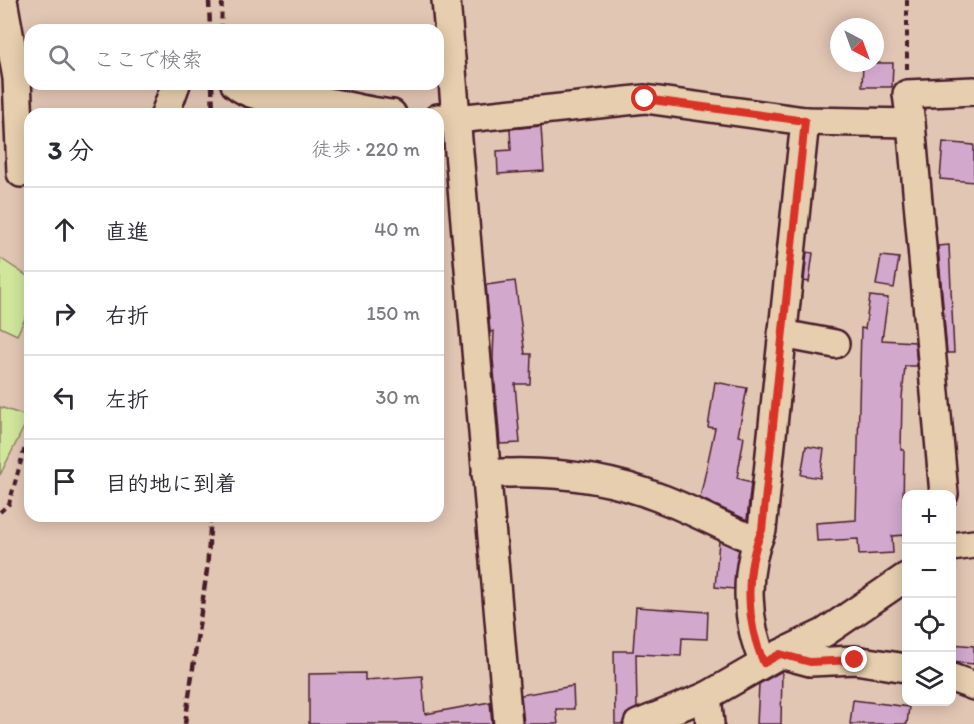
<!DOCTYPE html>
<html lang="ja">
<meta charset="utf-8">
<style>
:root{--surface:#fff;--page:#f2f2f3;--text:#2b2b33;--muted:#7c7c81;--line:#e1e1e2}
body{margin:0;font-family:Itim,"Klee One",sans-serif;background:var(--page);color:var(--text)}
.controls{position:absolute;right:18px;bottom:18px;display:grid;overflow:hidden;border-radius:12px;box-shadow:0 3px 15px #0003}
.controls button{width:54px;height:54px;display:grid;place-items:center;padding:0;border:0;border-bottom:2px solid var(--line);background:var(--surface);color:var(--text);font:30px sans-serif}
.compass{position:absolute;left:830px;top:18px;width:54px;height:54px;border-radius:50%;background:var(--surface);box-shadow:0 3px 15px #0003;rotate:139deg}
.stop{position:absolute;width:18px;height:18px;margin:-14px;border:4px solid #d93025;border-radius:50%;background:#fff}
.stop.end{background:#d93025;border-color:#fff;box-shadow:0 2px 6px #0008}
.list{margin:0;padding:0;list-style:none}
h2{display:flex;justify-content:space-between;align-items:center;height:78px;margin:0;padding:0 24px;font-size:26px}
h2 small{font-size:20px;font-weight:400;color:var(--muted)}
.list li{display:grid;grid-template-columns:39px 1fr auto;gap:18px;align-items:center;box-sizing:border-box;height:84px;padding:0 24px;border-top:2px solid var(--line)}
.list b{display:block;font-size:22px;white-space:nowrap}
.list em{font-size:20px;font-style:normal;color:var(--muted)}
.icon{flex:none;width:33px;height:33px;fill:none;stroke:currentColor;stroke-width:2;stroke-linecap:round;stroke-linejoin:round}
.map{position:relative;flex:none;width:974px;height:724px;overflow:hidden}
.search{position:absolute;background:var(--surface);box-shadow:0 3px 15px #0003;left:24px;top:24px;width:420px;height:66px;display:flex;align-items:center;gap:15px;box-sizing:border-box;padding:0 21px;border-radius:18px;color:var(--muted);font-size:22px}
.panel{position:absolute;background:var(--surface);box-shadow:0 3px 15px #0003;left:24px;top:108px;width:420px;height:414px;border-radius:18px}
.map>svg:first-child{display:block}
.green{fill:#d0e69b;stroke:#8d8263;stroke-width:1.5}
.building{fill:#d2a8cd;stroke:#4a1f2b;stroke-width:1.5}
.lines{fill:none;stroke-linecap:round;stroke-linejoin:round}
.minor-casing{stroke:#4a1f2b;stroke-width:32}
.path{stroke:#4a1f2b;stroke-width:4;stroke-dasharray:6 4.5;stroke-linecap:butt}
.minor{stroke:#e6ceae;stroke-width:27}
.rail{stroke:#4a1f2b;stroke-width:4.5;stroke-dasharray:9 4.5;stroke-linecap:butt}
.route{stroke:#d93025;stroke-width:8}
</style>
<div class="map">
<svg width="974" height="724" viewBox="0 0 974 724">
<rect width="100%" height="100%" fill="#e2c6b4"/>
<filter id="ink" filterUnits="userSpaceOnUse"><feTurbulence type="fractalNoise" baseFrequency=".0167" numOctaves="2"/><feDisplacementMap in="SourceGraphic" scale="12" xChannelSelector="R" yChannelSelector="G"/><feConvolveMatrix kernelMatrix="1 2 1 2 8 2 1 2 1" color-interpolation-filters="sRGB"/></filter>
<g filter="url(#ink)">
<g class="green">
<polygon points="0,258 30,278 30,308 17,335 0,327"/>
<polygon points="0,407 29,417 0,475"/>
</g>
<g class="building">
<polygon points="863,63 893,63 892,87 862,87"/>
<polygon points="541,126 544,171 498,174 497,151 511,150 510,129"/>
<polygon points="943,142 974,145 974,182 940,179"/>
<polygon points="949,245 954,353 947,353 938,246"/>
<polygon points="807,252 813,253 809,282 804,281"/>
<polygon points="881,256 899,258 894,288 876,285"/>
<polygon points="515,281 525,354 531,354 530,384 515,384 520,443 500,444 493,359 494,331 490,332 486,285"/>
<polygon points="870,296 888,298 882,340 915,342 917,366 905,366 902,398 901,450 904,450 903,505 906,505 906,535 892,536 893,553 859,555 858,539 817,541 816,523 856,520 861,328 865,329"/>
<polygon points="715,382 747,388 738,436 744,437 737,478 751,482 747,520 700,498 715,428 708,427"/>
<polygon points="806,446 824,449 820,478 801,475"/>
<polygon points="719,541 739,550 734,589 715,587"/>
<polygon points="636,607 708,612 707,639 682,638 681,656 636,654 637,708 626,714 623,724 615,724 614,651 633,651"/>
<polygon points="951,644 974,646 974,664 951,662"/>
<polygon points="782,671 781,724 757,724 759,684"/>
<polygon points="365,673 365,680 422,676 425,714 490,702 492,724 309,724 309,674"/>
<polygon points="573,686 574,709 556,709 558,724 524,724 521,695"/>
<polygon points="853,700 909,707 907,724 850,724"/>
</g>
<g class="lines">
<defs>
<g id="minor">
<polyline points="3,0 17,78 21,173"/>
<polyline points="446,0 508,724"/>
<path d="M235,84C254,101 279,96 303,98C332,101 362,111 392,114"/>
<polyline points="165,114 176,84"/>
<polyline points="438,118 457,119 645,99 805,121 911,123 907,94 974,91"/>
<polyline points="911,123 944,494"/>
<polyline points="782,334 835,344"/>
<path d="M486,474C544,470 605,476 660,498C693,510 724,528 757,541"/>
<polyline points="952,547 974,544"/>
<polyline points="780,654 810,662 855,660 906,668"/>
<path d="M764,663C746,623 743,571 762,530L805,121"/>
<polyline points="952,678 974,686"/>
<polyline points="707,696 710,724"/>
<polyline points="638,724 707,696 780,654 824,633 906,577"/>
</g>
</defs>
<use href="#minor" class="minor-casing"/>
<g class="path">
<polyline points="907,0 907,69"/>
<polyline points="221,30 222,0"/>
<polyline points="0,512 9,504 30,429"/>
</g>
<use href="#minor" class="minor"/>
<g class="rail">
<polyline points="209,0 210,30"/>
<polyline points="212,84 213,114"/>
<polyline points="185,724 207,570 211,516"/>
</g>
</g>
</g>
<g class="lines" filter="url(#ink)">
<path class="route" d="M645,99L805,121L762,530C744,571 746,623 764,663L780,654L810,662L855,660"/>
</g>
</svg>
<div class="controls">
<button>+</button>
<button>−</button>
<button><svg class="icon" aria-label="locate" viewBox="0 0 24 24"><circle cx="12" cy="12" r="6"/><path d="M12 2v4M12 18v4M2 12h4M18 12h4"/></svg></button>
<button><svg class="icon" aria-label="layers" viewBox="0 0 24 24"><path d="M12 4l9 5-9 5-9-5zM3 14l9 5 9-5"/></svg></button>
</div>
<svg class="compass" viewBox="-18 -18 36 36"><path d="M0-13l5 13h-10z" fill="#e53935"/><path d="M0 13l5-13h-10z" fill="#7c7c81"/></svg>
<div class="stop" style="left:645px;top:99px"></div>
<div class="stop end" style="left:855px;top:660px"></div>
<div class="search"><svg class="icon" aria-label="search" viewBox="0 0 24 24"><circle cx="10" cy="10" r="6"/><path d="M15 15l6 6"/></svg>ここで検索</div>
<section class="panel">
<h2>3 分<small>徒歩 · 220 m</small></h2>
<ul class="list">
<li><svg class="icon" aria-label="ahead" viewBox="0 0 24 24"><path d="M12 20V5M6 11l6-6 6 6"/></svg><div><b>直進</b></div><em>40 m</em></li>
<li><svg class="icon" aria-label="right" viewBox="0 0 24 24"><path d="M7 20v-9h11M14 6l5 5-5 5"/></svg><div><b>右折</b></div><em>150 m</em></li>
<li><svg class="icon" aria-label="left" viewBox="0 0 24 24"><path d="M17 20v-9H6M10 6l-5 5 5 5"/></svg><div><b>左折</b></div><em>30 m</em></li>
<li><svg class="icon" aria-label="arrive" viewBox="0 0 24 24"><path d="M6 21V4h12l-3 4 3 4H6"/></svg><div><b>目的地に到着</b></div></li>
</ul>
</section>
</div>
